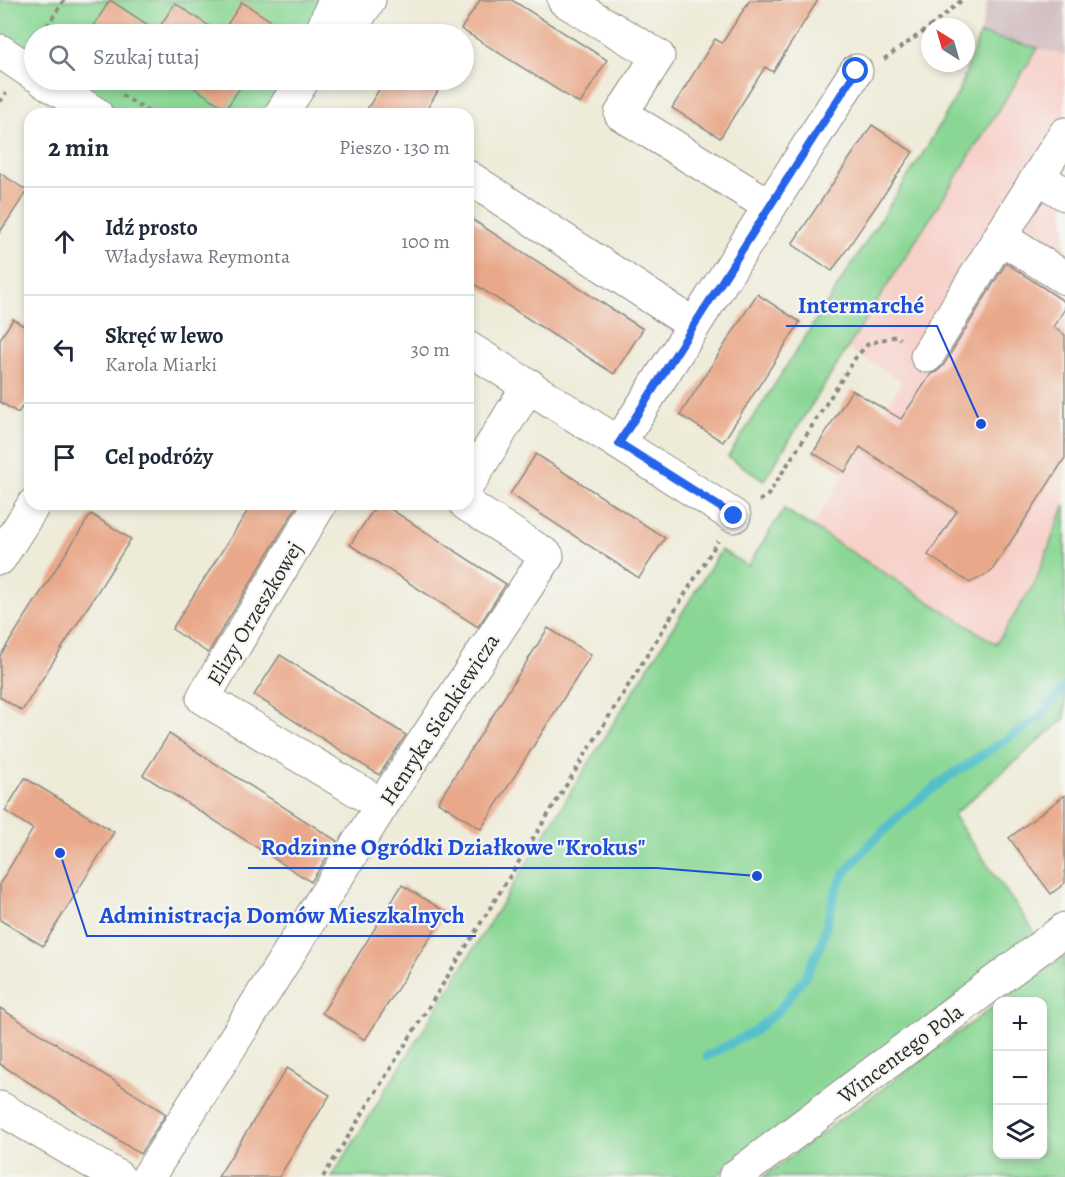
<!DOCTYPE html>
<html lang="pl">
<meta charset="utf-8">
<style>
:root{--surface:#fff;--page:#f6f6f7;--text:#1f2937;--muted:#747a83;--line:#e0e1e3}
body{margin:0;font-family:Alegreya,serif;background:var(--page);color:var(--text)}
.controls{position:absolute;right:18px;bottom:18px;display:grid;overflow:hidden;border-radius:12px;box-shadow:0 3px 9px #0003}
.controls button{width:54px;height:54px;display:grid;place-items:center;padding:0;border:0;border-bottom:2px solid var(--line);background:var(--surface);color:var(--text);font:30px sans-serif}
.compass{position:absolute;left:921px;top:18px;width:54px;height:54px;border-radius:50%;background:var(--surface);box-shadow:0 3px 9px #0003;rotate:323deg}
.stop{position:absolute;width:18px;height:18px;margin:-14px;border:4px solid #2563eb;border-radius:50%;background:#fff}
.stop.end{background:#2563eb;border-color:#fff;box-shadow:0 2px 6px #0008}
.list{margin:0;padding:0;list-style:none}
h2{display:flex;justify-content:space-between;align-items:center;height:78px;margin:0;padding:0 24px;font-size:26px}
h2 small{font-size:20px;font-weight:400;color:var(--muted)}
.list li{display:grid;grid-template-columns:39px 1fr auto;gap:18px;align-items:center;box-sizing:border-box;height:108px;padding:0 24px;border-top:2px solid var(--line)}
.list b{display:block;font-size:22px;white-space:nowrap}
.list p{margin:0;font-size:20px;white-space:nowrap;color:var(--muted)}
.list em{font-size:20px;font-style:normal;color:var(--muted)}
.icon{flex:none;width:33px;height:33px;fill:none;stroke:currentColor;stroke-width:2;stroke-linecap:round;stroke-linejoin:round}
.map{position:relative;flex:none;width:1065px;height:1177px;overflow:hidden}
.search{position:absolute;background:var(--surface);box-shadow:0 3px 9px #0003;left:24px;top:24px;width:450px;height:66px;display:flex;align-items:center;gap:15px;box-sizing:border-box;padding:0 21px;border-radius:33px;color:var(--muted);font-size:22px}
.panel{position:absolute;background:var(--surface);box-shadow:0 3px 9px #0003;left:24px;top:108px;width:450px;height:402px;border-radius:18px}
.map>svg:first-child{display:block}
.built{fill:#f7d0c9}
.industrial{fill:#d2bec1}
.green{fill:#8ad795;stroke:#5a8160;stroke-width:1.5}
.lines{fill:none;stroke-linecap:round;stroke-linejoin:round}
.stream{stroke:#53c0ca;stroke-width:9}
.building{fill:#e9a889}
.minor-casing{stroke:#8c8b82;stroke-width:35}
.path{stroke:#8c8b82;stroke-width:4;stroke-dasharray:4.5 4.5;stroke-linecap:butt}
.minor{stroke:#fff;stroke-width:33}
.route{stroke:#2563eb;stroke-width:8}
.labels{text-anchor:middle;stroke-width:4.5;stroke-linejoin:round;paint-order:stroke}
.street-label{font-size:22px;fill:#2b2b2b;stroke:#f6f6f2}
.leader{fill:none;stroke:#1d4ed8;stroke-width:2}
.callout-dot{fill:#1d4ed8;stroke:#f6f6f2;stroke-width:2}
.callout-label{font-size:24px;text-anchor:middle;font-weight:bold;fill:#1d4ed8;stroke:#f6f6f2;stroke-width:4.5;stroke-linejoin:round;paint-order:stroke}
</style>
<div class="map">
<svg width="1065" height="1177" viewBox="0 0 1065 1177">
<rect width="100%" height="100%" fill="#f6f6f2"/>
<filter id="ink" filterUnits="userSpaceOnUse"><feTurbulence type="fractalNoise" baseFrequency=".0167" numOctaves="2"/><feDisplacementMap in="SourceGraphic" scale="12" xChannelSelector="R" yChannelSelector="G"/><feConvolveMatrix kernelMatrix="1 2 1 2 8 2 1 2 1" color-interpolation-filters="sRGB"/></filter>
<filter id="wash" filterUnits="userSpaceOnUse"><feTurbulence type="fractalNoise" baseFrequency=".008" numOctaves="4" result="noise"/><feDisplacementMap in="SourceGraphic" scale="24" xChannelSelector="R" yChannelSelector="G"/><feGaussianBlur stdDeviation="1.35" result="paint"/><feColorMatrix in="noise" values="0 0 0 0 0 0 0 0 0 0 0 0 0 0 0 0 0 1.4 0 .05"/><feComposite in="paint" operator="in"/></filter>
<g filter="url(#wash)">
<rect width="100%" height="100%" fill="#eeebd8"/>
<polygon class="built" points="1038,48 1065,55 1065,504 1035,583 996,644 812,528 902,381 847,348"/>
<polygon class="industrial" points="988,0 1065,0 1065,55 980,34"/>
<g class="green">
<polygon points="0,0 326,0 306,34 34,34 34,60 0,37"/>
<polygon points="980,34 1038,48 764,480 728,457 927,147 958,93"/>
<polygon points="65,80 284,80 264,114 119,114"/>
<polygon points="1065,504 1065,718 953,815 1038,937 715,1177 332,1177 721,550 748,566 784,509 996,644 1035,583"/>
<polygon points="1065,955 1065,1177 763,1177 997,1004 998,1154 1042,1154 1042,1002 1002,1001"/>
</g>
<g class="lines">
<polyline class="stream" points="707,1056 753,1032 777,1012 805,977 821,945 836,890 845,873 866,848 902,813 945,779 1039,718 1065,686"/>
</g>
<g id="blocks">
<g class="building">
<polygon points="110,0 157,31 175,3 221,34 242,2 291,34 88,34"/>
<polygon points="480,0 512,0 607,60 580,104 461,29"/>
<polygon points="750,0 818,0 773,72 765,67 720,138 672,108 715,39 722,43"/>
<polygon points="182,80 245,80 226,109"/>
<polygon points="385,80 420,80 438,91 424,114 364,114"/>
<polygon points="872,125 913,152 832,271 792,244"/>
<polygon points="0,173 27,191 0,232"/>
<polygon points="468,217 643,329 614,374 468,280"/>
<polygon points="1006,263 1065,302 1065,309 1053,327 1065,335 1065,458 991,572 970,583 928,555 957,511 860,447 845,472 813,453 852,390 901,419 931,374 936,372 943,366"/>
<polygon points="757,294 800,322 723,442 680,415"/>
<polygon points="13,319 30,330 30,394 18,413 0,402 0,339"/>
<polygon points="536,454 665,538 639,578 510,494"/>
<polygon points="252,504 298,504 208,653 172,629"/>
<polygon points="377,504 383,504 506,584 478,627 350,545"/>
<polygon points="91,514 131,539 22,711 0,697 0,656"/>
<polygon points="548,628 591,655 481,829 438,802"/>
<polygon points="280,655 406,735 379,775 254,695"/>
<polygon points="169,734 337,841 311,882 143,775"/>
<polygon points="25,778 114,832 43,946 0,920 0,883 33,829 5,811"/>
<polygon points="1065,795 1065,883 1051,894 1009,838"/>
<polygon points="402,885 446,912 365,1040 322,1013"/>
<polygon points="0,1008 166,1114 140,1154 0,1064"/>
<polygon points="287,1068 330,1095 279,1177 218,1177"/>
</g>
</g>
</g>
<g filter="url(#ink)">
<use href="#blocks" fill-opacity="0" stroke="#8c8b82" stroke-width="1.5"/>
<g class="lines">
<defs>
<g id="minor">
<polyline points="564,0 658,56 621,114 770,206"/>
<polyline points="321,34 331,9 337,0"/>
<polyline points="343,34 354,23 369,0"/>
<polyline points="0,51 34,74"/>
<polyline points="43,80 96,114"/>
<polyline points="281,114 303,80"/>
<polyline points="1065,134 1000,237 1065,278"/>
<polyline points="468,177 694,325"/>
<polyline points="1038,177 1065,194"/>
<polyline points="468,348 734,516"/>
<polyline points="927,356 1000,237"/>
<polyline points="619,443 856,71"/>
<polyline points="468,484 529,385"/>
<polyline points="320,504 203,698 382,805"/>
<polyline points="0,558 34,504"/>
<polyline points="0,1108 118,1177"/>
<polyline points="148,1177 382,805 547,556 466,504"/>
<polyline points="735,1177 1065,929"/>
</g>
</defs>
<use href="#minor" class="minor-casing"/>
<g class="path">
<polyline points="930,27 962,0"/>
<polyline points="42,34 64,0"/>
<polyline points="884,59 930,27"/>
<polyline points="122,95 152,114"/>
<polyline points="0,102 6,93"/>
<polyline points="759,501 768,495 856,357 868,344 896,336 900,339"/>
<polyline points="323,1177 718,541"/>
</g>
<use href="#minor" class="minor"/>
</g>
</g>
<g class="lines" filter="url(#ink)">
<polyline class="route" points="734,516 619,443 856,71"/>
</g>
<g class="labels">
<g class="street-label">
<text transform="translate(254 613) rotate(-59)" y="8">Elizy Orzeszkowej</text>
<text transform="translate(439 719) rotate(-57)" y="8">Henryka Sienkiewicza</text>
<text transform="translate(900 1053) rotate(-37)" y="8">Wincentego Pola</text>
</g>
</g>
<path class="leader" d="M981 424L937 326H786M757 876L657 868H248M60 853L87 936H476"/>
<g class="callout-dot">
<circle cx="981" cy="424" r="6"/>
<circle cx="757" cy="876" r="6"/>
<circle cx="60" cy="853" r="6"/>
</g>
<g class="callout-label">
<text x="861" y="313">Intermarché</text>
<text x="453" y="855">Rodzinne Ogródki Działkowe "Krokus"</text>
<text x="282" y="923">Administracja Domów Mieszkalnych</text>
</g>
</svg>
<div class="controls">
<button>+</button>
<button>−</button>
<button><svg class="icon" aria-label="layers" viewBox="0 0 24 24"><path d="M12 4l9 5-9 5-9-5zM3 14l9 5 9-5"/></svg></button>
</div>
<svg class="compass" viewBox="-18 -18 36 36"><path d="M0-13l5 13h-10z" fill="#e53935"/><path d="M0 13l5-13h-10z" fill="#747a83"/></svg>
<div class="stop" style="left:856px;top:71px"></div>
<div class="stop end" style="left:734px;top:516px"></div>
<div class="search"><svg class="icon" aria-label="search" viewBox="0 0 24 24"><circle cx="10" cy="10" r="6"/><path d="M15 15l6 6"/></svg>Szukaj tutaj</div>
<section class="panel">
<h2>2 min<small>Pieszo · 130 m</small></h2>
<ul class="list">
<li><svg class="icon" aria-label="ahead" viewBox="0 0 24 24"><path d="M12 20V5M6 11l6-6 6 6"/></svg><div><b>Idź prosto</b><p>Władysława Reymonta</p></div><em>100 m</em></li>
<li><svg class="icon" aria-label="left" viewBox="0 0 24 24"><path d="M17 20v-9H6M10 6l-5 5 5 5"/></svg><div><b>Skręć w lewo</b><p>Karola Miarki</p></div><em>30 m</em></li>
<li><svg class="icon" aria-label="arrive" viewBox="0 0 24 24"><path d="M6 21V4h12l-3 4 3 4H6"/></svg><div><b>Cel podróży</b></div></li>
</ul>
</section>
</div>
